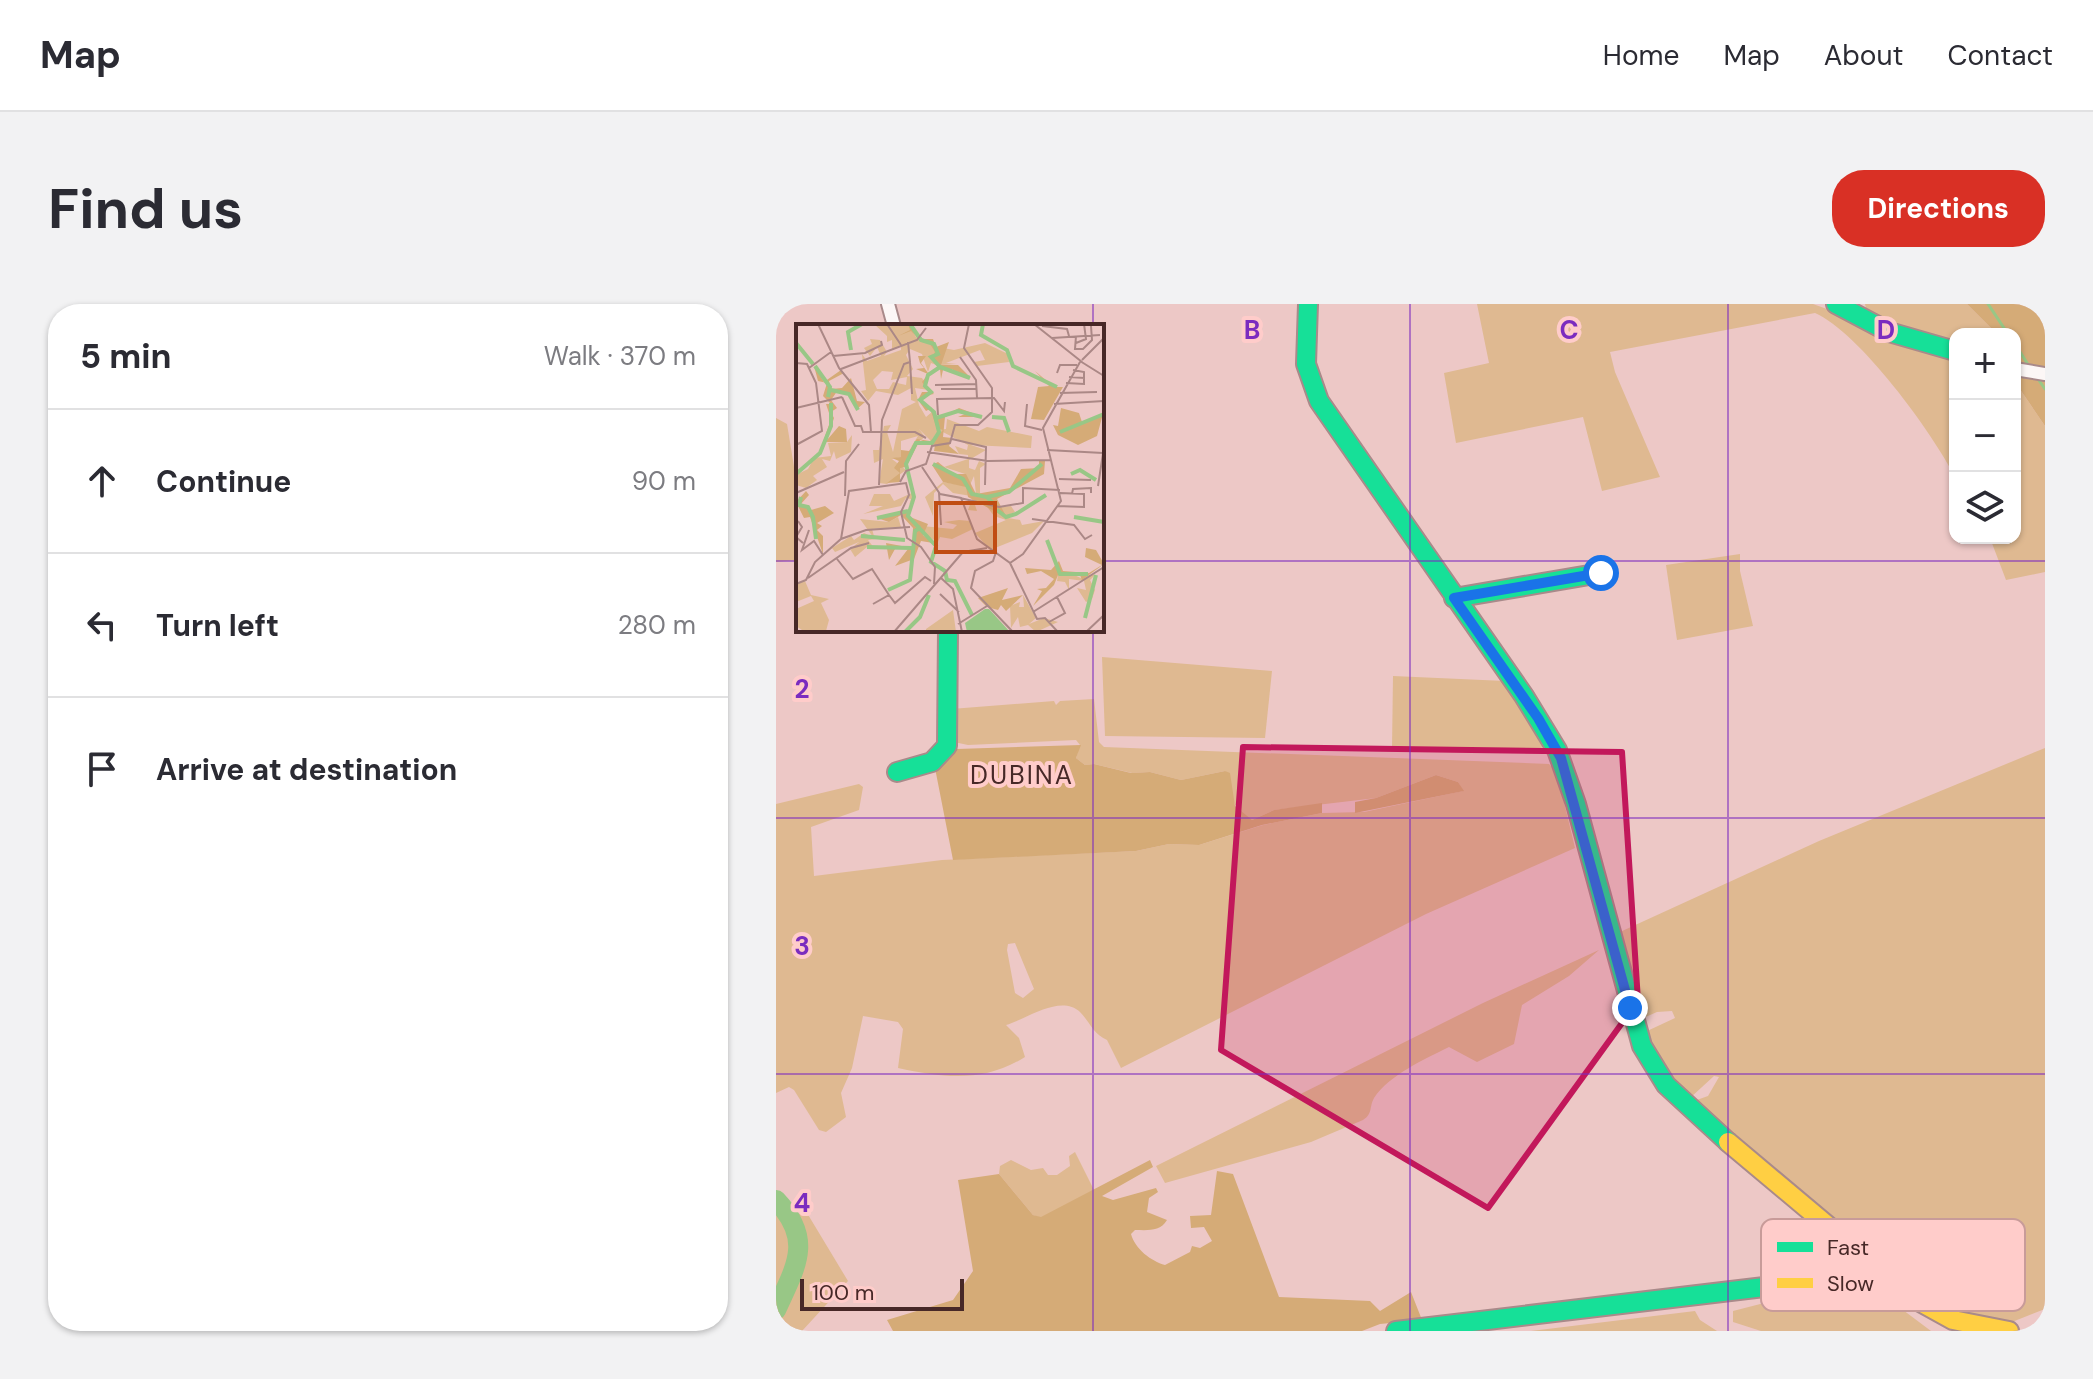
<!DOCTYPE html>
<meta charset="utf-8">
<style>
:root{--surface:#fff;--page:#f2f2f3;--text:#2b2b33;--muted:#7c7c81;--line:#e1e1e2;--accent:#d93025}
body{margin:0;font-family:"DM Sans",sans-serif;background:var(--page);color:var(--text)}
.controls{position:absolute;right:24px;top:24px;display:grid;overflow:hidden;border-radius:16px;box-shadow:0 2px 6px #0004}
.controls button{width:72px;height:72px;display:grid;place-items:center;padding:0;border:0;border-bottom:2px solid var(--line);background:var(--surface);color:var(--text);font:40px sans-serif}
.scale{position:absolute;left:24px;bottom:20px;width:164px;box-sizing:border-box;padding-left:8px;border:4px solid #472827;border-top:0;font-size:22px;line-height:28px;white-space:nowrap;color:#472827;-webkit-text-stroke:6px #ffccca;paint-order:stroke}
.stop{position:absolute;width:24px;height:24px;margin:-18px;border:6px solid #1a73e8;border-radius:50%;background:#fff}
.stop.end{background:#1a73e8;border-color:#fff;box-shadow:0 2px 8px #0008}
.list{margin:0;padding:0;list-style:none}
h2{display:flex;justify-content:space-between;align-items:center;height:104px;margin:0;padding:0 32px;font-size:34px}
h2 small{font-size:26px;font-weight:400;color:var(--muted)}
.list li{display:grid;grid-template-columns:52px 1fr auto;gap:24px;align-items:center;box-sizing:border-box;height:144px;padding:0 32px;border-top:2px solid var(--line)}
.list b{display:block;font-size:30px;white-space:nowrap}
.list em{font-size:26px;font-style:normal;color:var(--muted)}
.icon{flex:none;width:44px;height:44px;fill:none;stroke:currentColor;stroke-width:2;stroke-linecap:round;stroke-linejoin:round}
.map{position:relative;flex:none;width:1269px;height:1027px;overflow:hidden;border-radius:32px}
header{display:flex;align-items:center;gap:48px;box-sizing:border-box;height:112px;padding:0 40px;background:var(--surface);border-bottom:2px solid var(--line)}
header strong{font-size:38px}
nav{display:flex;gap:44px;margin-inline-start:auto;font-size:28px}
.intro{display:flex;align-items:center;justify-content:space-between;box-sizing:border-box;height:192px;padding:0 48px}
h1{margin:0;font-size:56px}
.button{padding:20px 36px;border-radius:32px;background:var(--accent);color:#fff;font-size:28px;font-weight:700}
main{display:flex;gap:48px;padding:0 48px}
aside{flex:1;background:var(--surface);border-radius:32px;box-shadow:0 2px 6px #0004}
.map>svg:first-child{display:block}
.green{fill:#dfb991;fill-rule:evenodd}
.forest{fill:#d5ab77}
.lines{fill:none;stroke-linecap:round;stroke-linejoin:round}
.stream{stroke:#98c786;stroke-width:3}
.river{stroke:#98c786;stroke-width:20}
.street-casing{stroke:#a98a8a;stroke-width:16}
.fast-casing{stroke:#a98a8a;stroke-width:22}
.slow-casing{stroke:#a98a8a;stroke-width:22}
.street{stroke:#fcf7f6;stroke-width:12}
.fast{stroke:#16e098;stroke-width:18}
.slow{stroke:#ffcf43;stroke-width:18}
.route{stroke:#1a73e8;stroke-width:10}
.marked{fill:#c2185b;fill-opacity:0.2;stroke:#c2185b;stroke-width:6;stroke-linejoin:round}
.grid{fill:none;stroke:#7b2cbf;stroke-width:2;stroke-opacity:0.55}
.labels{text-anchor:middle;stroke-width:8;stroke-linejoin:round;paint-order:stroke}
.neighbourhood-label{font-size:26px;letter-spacing:2px;fill:#472827;stroke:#ffccca}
.inset-river{fill:none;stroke:#98c786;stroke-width:4}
.inset-road{fill:none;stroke:#ab8886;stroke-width:2}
.view{fill:#c04d13;fill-opacity:0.15;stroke:#c04d13;stroke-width:4}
.inset-edge{fill:none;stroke:#472827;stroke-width:4}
.key{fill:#ffccca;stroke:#c89b99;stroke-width:2}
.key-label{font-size:22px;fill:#472827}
.grid-label{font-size:26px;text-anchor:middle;font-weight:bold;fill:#7b2cbf;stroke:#ffccca;stroke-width:8;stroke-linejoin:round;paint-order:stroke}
</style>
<header>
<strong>Map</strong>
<nav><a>Home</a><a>Map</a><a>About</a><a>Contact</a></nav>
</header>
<div class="intro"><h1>Find us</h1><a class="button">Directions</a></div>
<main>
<aside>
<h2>5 min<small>Walk · 370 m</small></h2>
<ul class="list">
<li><svg class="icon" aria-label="ahead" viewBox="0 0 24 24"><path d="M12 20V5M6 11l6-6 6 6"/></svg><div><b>Continue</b></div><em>90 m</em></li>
<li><svg class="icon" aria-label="left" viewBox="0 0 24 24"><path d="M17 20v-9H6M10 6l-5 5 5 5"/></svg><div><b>Turn left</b></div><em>280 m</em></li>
<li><svg class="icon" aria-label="arrive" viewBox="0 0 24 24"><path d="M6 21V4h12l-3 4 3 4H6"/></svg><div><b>Arrive at destination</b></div></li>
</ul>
</aside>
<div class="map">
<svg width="1269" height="1027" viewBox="0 0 1269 1027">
<rect width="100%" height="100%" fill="#edc8c6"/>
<g class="green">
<path d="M701,0H1037L1179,51V173C1157,129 1083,28 1039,9L834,48L839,68L884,173L826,187L807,113L680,139L668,69L713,59Z"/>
<polygon points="1089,0 1191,0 1221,30 1179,30 1179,41 1092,13"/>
<polygon points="1239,78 1269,122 1269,268 1230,276 1214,234 1239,234"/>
<polygon points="0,114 11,120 22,187 22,256 0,258"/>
<polygon points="964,250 964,267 977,322 901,336 890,261"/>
<polygon points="326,353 496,367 489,434 329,432"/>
<polygon points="617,372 729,377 771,442 754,448 616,444"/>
<path d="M318,395L323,438L328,443L773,460L781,469L799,544L650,610L345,764L331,736C317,730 314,718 304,708C284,690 251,715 230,721L243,734L249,753C207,779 169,774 122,764L127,725L122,718L87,712L76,764L65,789L70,813L50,828L43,826L18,786L13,783L0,789V500L83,480L87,483L83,506L35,523L38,572L166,556L360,547L393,540L423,541L487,521L546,509L588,508L687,487L682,478L660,471L600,494L498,506L476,516C459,506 452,493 454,473L449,467L405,476L374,468L356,469L318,460L309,461L300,454L304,441L300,436L192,441L178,438L175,405L278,397L280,401L284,397ZM239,639L258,685L247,694L239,689L231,646L232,640Z"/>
<polygon points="1269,444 1269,1005 1236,1018 1181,1007 1162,998 1120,965 1120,957 1056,915 918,797 932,792 943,773 938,772 914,794 894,773 869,728 899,714 896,707 881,708 865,715 844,628 1043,537"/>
<path d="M823,646L793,672L746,701L738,740L701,758L673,743C649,755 613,771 598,794C593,803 597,810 587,816L535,838L389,879L380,862L707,699Z"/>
<polygon points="299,848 318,886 265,914 257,911 223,870 224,862 235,856 255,866 267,864 272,871 281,871 294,862 293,852"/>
<polygon points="0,898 13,911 31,909 72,977 26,1027 0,1027"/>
<polygon points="1079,987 1119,1000 1155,1027 985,1027 957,1018 957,1007 996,997"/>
<polygon points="919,1007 924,1016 941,1027 755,1027"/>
</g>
<g class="forest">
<polygon points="1191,0 1269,0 1269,122 1239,78 1239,30 1221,30"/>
<polygon points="305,441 300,454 309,461 318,460 355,469 374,468 405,476 449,467 454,469 459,502 476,516 498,506 546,499 546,509 486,521 423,541 393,540 360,547 177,556 159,464 181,445"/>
<polygon points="660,471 682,478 688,487 579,509 579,498 600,494"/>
<path d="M374,856L377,863L326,892L337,896L380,884L382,888L373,894L371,908L391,916C384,928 371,926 359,926L355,930C359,945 375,957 389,961L414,948L416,942L424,944L436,937L428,923L415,924L414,912L435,911L441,867L457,870L503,993L594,997L604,1007L635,988L646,1016L604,1020L586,1027H117L111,1016L177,996L197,967L182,876L223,870L257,911L265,913Z"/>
</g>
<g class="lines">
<g class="stream">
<polyline points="1212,0 1232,30"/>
<polyline points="1239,40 1253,62"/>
<polyline points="1262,75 1269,85"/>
</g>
<path class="river" d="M0,896C38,936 20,962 0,1006"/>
<defs>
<g id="street">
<polyline points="112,0 118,22"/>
<polyline points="1239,65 1269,70"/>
</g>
<g id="fast">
<polyline points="532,0 530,60 543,97 748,392 781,446 800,500 866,742 890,781 952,838"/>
<polyline points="1060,0 1113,28 1179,47"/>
<polyline points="678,294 825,269"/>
<polyline points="121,468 156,458 171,442 172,326"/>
<polyline points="620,1027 1055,975 1096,960"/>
</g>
<polyline id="slow" points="952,838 1139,995 1177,1016 1233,1027"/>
</defs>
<use href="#street" class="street-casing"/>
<use href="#fast" class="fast-casing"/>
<use href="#slow" class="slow-casing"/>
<use href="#street" class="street"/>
<use href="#fast" class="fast"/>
<use href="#slow" class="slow"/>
</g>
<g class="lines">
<polyline class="route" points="825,269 678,294 762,414 785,454 854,704"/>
</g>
<path class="marked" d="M467,443L846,448L862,697L712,904L445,746Z"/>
<path class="grid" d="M317,0V22M634,0V1027M952,0V1027M0,257H22M326,257H1269M317,326V1027M0,514H1269M0,770H1269"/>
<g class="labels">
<g class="neighbourhood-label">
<text x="246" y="480">DUBINA</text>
</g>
</g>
<g transform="translate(20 20)">
<rect width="308" height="308" fill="#edc8c6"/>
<path d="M78,0H112L120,13L135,20L140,29L134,34L143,42L135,39L132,48L126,30L114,25L110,31L117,45L111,52L126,54L133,66L119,64L123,81L130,93L136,88L143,106L135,117L123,105L129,113L115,123L122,112L105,117V133L96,135L110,146L91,160L83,159L87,135L78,139L77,126H83L88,102L95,101L91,108L97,128L106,85L120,78L115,76V64L102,71L80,67L72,77L65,67L70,66L66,30L71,37L85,32L81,23L74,32L68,24L76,20L74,15L84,16L91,28L88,32L105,26V21L96,26V16L91,18V12ZM86,47L97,48L95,56L111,53L110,61L97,58L93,65H81L77,56ZM189,19L212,30L213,38L181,42L178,38L189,36L184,26L150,39L161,40L145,41L142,23L158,26ZM151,95L183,107L191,103L236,112L235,124L175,121L190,126L173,136V144L179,146L183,137L190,140L184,144V169L180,170L178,152L174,161L169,150L148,143L172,135V131L163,130L159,122L171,126L172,121L143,106L150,105ZM56,111L55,128L40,135L38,127L34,137L26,135L31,143L17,152L21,156L10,164L0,161V151L12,145L18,134L35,132L32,119L51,118ZM147,158L170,162L175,172L157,169L147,160L138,169L137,192L129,173ZM116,169L117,174L113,181L115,175L110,174L105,182L67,190L87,182H73L78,170H94L98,177ZM176,175L195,178L206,191L205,183L215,182L219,188L207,193L224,196L226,201L248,197L236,209L194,226L179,209L210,196L198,192L189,180L179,181L181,187L172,186ZM102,193L105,203L76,205L78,212L88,214L72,216L79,225L71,223L59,233L54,225L63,218L39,228L36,224L55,212L58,216L68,209L77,213L64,195L93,198ZM163,196L174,197L177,205L156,215L144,213L142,218L129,211L126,202L157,205L161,201L148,198ZM276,250L287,255L286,251H299L294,256L299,266L296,275L290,278L281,264L290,266L288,257L273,255V266L269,258L261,257L262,251ZM9,257L15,271L33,275L25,279L33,296L30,307L9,308L0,302V285L18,277L15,272L0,278V260ZM227,271L240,294L233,300L248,294L262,298L240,308L232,301L224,303L222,293L215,304L214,282L224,278L223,283H228ZM157,286L160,308H130V305Z" fill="#dfb991" fill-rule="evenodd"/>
<path d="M112,0L127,15H137L140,23L153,18L145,41H162L175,54L155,45L147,46L145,55L144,45L133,51L129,61L138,70L127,72L126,79L136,84L130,87L122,76L126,68H133L126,58L132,50L120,45L128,44L124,39L122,32H130L125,39L132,49L143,44L135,35L139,28L134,20L126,18L115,7L102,12L114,6ZM18,42L28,58L45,46L48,49L33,57L35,65L46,64L55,54L61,77L69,78L61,85L55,71L42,66L35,76L41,84L35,88L38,94L31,116L43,102L50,105L51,118H27L35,95L30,80H35L27,72L31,59L22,57ZM239,47L258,63H267L248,96L235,95L242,63L253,62ZM163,84L187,93H162L169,90L162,87L149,93L147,113L156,114L153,122L163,130L138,127L139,121L124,116L110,143L104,144V158L91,159L104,149L98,144L103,137L96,134L105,133V126L113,127L121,115L134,117L147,106L141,105L135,87L142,95ZM265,84L283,89L286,98L304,93L308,86L301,112L282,121L262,111L257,101L262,102ZM243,137H249L248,150L201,175L211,194L172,173L170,163L147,158L136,141L142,138L157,150H170L180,170L214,164L225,145L243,144ZM10,167L13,171L4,181L15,186L29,182L38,189L21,199L26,202L21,206L27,212V230L14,193L8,194L0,178ZM112,187L114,193L132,200L127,211L137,219L125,217L118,235L99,242L112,225H99L93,236L90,219L116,224L117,204L105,191L93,198L81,194ZM290,224L300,226L308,240L286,256L284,251H262L258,261L237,282L246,267L241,265L250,264L258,255L245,247L231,250L229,244L255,246L263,237L267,247L293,249L306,241L289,233ZM212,264L206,276L227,271L210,287L205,281L202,286L191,283L182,274Z" fill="#d5ab77"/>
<path d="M189,285H193L214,308H171L169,299Z" fill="#98c786"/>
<path class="inset-river" d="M114,0L125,16L138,20L142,30L135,33L144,43L132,51L129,62L135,68L124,76L138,88L143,108L136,119H120L110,140L118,173L112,192L140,222L135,238L149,247L151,256L159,257L176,291M187,0L185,11L211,26L217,42L261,63M0,19L17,40M55,26L52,8L66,0M19,42L34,63L32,73M144,43L174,54M35,66L53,70L62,86M196,93L208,94L213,108M140,94L162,87L186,93M264,108L308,90M137,140L167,155L176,170L191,173L198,180M0,150L24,129L35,102V79M275,150L284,146L300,156M5,173L3,181L12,183L17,193L20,215M191,173L213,168L246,140M201,186L210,193L220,190L250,171M278,193L308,198M81,194L112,187M65,212L109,216M251,216L264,250H292M71,223L116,224M92,266L114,256L119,207L125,203M289,294L300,251M109,308L124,293L133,271"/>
<path class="inset-road" d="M22,0L43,44L73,81L75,108M91,0L105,21M238,0L286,38M246,2L271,5L273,12M280,12L279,25H287L296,16L295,2M256,14L304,11M280,19L290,15L288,0M37,32L69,29L86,21L85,17M164,33L180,56L181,74M286,36L308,14M284,37L308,52M114,38L116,70M0,39L11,40L20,59L26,107L0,121M13,44L35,28M45,45L121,16L130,4M261,49L264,41H281M273,53L288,54V48L277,46M270,59L288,60V54M139,61L180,60M145,65H181M264,69L301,68M46,73L59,102H65L67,108H119L130,114M231,80L229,102L246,106M258,80L308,77M0,84L46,73M142,91L141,75L198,74L208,87L209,78M156,115L190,123L189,161M251,126L307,129M131,128L192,137L255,136M126,143L144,170L165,174L181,215L214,239L241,295L249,294L262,308M263,155L295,156M104,158L110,147L130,140L136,122L154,119L159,101H182L196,88V64L168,24L173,0M83,161L86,96L108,40L114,38L112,18M302,162L308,123M0,169L48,148M143,169L145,201M276,170L277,165L295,164V169M49,172L50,137L63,120M164,174L203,183L227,179V164L264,166M261,182L288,183V170L264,169M236,195L278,201L289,215L296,211M2,197L6,203L0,213L7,219M13,206L6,226L18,217L27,231M45,215L53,167L110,159L113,171L105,188L111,214L125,223L139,243L138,260M200,228L197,237L179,247L175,264L217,308M41,235L57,255L76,245L93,271M214,239L227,230L265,177L247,104L284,38M12,254L55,224L73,219M145,254L157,265L166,308M0,260L10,256L19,238L45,215L70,206L114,203M144,270L163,288M77,280L93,271L99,279L129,253L135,257M237,288L308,243M253,298L269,289L261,273M162,300L191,282M98,308L167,228L191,224M290,308L308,291"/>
<path class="view" d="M140,179H199V228H140Z"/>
<rect width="308" height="308" class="inset-edge"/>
</g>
<rect x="985" y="915" width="264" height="92" rx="12" class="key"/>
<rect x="1001" y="938" width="36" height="10" fill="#16e098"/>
<rect x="1001" y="974" width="36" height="10" fill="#ffcf43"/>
<g class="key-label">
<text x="1051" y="951">Fast</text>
<text x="1051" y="987">Slow</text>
</g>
<g class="grid-label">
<text x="476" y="35">B</text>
<text x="793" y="35">C</text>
<text x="1110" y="35">D</text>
<text x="26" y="394">2</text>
<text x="26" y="651">3</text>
<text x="26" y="908">4</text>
</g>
</svg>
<div class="controls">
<button>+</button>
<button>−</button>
<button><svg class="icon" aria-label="layers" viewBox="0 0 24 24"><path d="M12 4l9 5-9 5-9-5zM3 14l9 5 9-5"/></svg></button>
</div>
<div class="scale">100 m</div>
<div class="stop" style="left:825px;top:269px"></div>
<div class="stop end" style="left:854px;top:704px"></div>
</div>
</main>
